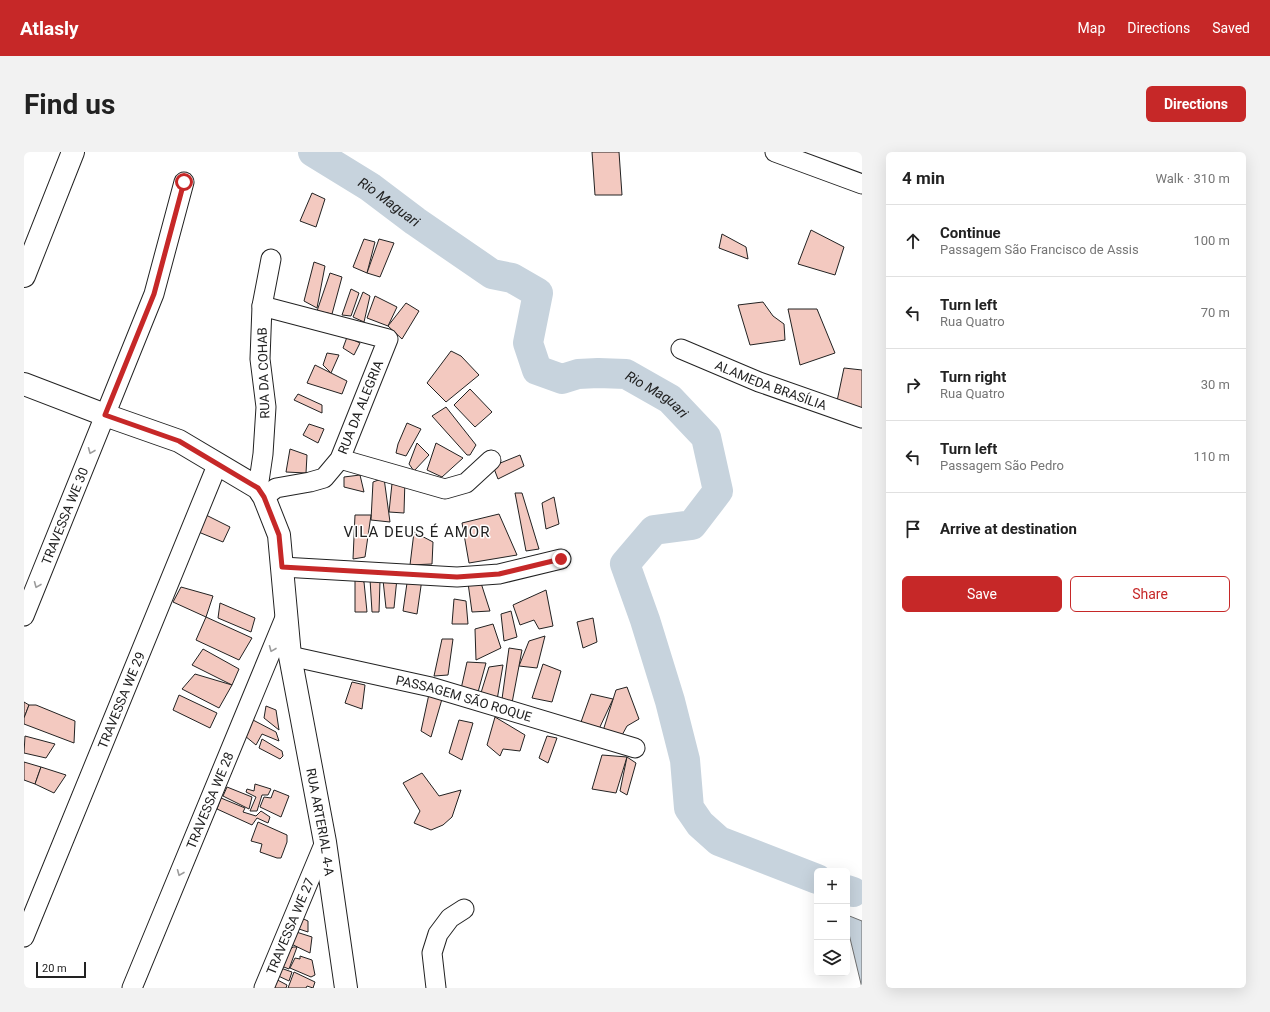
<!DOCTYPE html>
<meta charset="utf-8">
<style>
:root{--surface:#fff;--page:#f2f2f2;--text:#222;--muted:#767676;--line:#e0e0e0;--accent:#c62828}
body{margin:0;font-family:Roboto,sans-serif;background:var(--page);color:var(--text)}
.controls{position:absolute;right:12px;bottom:12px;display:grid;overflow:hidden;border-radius:6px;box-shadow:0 4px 16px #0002}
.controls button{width:36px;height:36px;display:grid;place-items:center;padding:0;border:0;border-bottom:1px solid var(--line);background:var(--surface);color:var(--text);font:20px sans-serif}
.scale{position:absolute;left:12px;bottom:10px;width:50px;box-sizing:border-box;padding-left:4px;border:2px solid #222;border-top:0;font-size:11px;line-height:14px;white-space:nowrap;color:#222;-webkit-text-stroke:3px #fff;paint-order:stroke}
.stop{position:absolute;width:12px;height:12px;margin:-9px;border:3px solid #c62828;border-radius:50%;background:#fff}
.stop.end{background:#c62828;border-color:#fff;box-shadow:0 1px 4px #0008}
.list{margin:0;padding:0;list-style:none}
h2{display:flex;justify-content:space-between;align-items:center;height:52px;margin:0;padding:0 16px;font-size:17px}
h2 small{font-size:13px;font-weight:400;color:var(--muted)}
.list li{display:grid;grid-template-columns:26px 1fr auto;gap:12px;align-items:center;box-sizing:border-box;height:72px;padding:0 16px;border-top:1px solid var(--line)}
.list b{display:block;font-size:15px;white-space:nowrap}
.list p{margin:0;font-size:13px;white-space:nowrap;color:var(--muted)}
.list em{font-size:13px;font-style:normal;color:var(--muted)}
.actions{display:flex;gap:8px;padding:12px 16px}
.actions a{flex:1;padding:9px 0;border:1px solid var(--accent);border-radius:6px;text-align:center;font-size:14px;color:var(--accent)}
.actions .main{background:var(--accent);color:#fff}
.icon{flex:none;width:22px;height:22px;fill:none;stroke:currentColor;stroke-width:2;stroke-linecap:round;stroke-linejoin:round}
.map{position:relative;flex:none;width:838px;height:836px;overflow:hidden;border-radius:6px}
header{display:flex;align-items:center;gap:24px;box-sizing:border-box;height:56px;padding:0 20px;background:var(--accent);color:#fff}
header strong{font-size:19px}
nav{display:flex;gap:22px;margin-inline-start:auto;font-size:14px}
.intro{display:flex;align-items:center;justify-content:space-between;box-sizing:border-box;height:96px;padding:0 24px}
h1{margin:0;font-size:28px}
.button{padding:10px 18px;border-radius:6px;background:var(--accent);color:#fff;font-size:14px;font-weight:700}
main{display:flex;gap:24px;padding:0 24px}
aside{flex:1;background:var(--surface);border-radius:6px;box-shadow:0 4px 16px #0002}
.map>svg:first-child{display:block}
.water{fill:#c7d3dd;stroke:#6f6f6f}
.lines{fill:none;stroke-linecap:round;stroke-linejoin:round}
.river{stroke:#c7d3dd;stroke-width:30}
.building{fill:#f3c9c0;stroke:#222}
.minor-casing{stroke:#222;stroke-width:21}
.major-casing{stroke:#222;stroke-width:24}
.minor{stroke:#fff;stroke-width:19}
.major{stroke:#fff;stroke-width:22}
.oneway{stroke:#9c9c9c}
.route{stroke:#c62828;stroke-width:5}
.labels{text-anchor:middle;stroke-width:3;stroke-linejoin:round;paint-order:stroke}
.street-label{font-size:13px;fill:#222;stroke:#fff}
.water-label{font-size:14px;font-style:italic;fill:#222;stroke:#fff}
.quarter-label{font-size:15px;letter-spacing:1px;fill:#222;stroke:#fff}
</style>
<header>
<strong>Atlasly</strong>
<nav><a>Map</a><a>Directions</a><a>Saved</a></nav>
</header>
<div class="intro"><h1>Find us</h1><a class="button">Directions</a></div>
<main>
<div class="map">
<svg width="838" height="836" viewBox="0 0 838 836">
<rect width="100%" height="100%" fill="#fff"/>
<polygon class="water" points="823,763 838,769 838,836 825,782"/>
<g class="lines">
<g class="river">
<path id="s1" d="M289,0L346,35L391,69L468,122L488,126L514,141L504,191L513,218L538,227L554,222L574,221L602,222L646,247L682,285L694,339L668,373L630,378L601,412L621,468L646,549L661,608L665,656L676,672L695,689L793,727"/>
<polyline points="823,738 829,740"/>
</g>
</g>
<g class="building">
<polygon points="568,0 595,0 598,43 571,43"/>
<polygon points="288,41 301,47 292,75 276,69"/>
<polygon points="787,78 820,95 811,123 774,112"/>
<polygon points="698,82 722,95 724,107 695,96"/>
<polygon points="340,87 351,90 343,121 329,115"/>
<polygon points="355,87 370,91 356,125 343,121"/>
<polygon points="290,110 301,114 293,156 280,149"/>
<polygon points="306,121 318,125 308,162 293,159"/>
<polygon points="327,137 335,141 327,164 318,163"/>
<polygon points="339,140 346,144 340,170 329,165"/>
<polygon points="351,144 373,155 364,174 343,166"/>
<polygon points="739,150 749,164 760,172 761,188 726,193 714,153"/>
<polygon points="382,151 395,159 378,187 364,174"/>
<polygon points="764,157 793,157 811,201 776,213"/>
<polygon points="323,185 336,191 330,203 319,196"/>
<polygon points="427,199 437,204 455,223 422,250 403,231"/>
<polygon points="303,201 315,203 307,221 299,213"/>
<polygon points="291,213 323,229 318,242 283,231"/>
<polygon points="820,216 838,218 838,260 812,254"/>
<polygon points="446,237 468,260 451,275 430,253"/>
<polygon points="274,242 298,253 298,261 270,248"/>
<polygon points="422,255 452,293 446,303 443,303 408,264"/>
<polygon points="383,271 397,277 382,304 372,301 374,292"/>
<polygon points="285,272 300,277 294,291 279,283"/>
<polygon points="393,291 405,303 390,319 385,312"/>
<polygon points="412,291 439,306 418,325 403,318"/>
<polygon points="266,297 283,303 282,321 262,320"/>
<polygon points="496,303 500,314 474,327 469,314"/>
<polygon points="369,322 381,326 380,361 365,360"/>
<polygon points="336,323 340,340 320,335 320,325"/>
<polygon points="360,326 366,370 347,368 349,330"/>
<polygon points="491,341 498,341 515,397 502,399"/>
<polygon points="530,345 535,372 522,377 518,351"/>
<polygon points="475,362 493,403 445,411 438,371"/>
<polygon points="182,363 206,375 199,390 172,379"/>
<polygon points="331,363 347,363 341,405 329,407"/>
<polygon points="390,380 409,390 408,412 386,413"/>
<polygon points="373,426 370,456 362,456 359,428"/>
<polygon points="331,427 340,430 343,460 331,460"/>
<polygon points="346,427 356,429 355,460 348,460"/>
<polygon points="398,427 393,462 379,459 383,431"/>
<polygon points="444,431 457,431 466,459 448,460"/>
<polygon points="157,435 189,444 182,465 149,450"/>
<polygon points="522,438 529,474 515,477 510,468 496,473 489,453"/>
<polygon points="430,447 442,449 444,472 428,472"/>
<polygon points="196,451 231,466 227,480 194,466"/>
<polygon points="487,459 493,485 480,489 477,462"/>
<polygon points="182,465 228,486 215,508 172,488"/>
<polygon points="569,466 573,490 559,496 553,470"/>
<polygon points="469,472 477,496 452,508 451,477"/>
<polygon points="521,484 513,516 495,514 505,489"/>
<polygon points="418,487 429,487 424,523 410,524"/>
<polygon points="485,496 498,498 488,551 478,547"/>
<polygon points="179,497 215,517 208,533 168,513"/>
<polygon points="443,510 462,511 454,540 437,537"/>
<polygon points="519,512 537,519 528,550 508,546"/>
<polygon points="479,513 473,548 456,544 465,515"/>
<polygon points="171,522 208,533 195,556 158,537"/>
<polygon points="328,530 341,533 338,557 321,551"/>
<polygon points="603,535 615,567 603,574 597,585 578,582 592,538"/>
<polygon points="405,542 418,547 407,585 397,579"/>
<polygon points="567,542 589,547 575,577 557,570"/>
<polygon points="155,543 193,561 186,576 149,558"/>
<polygon points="0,550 5,553 0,566"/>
<polygon points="5,553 12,553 51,569 50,591 0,572 0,566"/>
<polygon points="242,554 252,558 255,578 240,566"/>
<polygon points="471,565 501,583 496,599 479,597 476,604 463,593"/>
<polygon points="229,568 252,580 255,589 238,582 232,593 221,584"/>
<polygon points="435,568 449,571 438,608 425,601"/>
<polygon points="1,584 31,592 22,606 0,601"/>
<polygon points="523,584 533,586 524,611 515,606"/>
<polygon points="238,587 258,599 259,604 256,607 235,596"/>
<polygon points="578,603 603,605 592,641 568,637"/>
<polygon points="603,605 612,611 603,643 596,639"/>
<polygon points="0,610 17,615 11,632 0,628"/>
<polygon points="17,615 42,623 30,641 11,632"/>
<polygon points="398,621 415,644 437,638 428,665 419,673 407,678 390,671 396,659 379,631"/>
<polygon points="231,632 247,637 244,643 238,643 233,659 226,659 232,645 222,640 223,637 230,639"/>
<polygon points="203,635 228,645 225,657 199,644"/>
<polygon points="250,638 265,644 257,665 236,655 240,645 247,646"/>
<polygon points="197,646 221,656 219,660 232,664 237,659 246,665 244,671 233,666 228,673 193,657"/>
<polygon points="234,670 263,683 263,690 257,706 253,706 236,700 238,692 227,689"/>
<polygon points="271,763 284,769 284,780 266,774"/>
<polygon points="266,778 288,785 286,801 261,789"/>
<polygon points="269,795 273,795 265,817 252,812"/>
<polygon points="276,804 288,808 291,823 287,825 266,816 271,806 276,807"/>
<polygon points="251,814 268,820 265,829 248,821"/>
<polygon points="270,820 291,830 289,836 283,834 282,836 264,836"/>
<polygon points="246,824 263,833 262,836 242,836"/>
</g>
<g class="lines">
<defs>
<g id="minor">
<polyline points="751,0 838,32"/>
<polyline points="238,154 364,187 316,307 300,326 286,330 252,336 240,345"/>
<path id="s2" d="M657,197L735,230L838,266"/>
<polyline points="316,307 421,337 442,331 467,308"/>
<polyline points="234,336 239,302 242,255 236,207 238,154 247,107"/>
<polyline points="258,415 433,425 475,422 537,407"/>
<path id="s3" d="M0,464L130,142L160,30"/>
<path id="s4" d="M266,504L407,535L611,596"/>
<path id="s5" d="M0,785L194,311"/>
<path id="s6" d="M108,836L263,461"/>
<path id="s7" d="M240,836L301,690"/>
<polyline points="412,836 408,801 414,782 426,766 440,757"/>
</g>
<g id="major">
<polyline points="0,124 49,0"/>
<path id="s8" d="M0,232L81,263L155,289L234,336L240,345L255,383L266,504L301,690L322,836"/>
</g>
</defs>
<use href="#minor" class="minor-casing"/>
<use href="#major" class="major-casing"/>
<use href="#minor" class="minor"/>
<use href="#major" class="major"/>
</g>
<defs><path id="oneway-chevron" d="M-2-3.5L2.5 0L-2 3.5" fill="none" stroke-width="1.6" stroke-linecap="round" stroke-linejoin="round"/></defs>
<g class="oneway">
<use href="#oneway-chevron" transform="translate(67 299) rotate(112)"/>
<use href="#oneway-chevron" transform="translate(13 433) rotate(112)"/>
<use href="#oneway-chevron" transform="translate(248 497) rotate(112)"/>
<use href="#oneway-chevron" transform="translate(156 721) rotate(112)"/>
</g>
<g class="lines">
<polyline class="route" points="160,30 130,142 81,263 155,289 234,336 240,345 255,383 258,415 433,425 475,422 537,407"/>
</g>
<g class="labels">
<g class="street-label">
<text transform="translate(239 221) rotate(-92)" y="5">RUA DA COHAB</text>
<text dy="5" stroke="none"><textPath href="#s2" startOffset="97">ALAMEDA BRASÍLIA</textPath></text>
<text transform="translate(336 255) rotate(-68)" y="5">RUA DA ALEGRIA</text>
<text dy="5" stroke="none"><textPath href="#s3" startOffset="108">TRAVESSA WE 30</textPath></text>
<text dy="5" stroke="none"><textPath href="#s4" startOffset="179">PASSAGEM SÃO ROQUE</textPath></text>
<text dy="5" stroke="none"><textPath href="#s5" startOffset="256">TRAVESSA WE 29</textPath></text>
<text dy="5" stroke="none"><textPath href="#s6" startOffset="203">TRAVESSA WE 28</textPath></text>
<text dy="5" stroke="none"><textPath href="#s8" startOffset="599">RUA ARTERIAL 4-A</textPath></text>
<text dy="5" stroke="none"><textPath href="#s7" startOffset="67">TRAVESSA WE 27</textPath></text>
</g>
<g class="water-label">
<text dy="5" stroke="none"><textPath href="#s1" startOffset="91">Rio Maguari</textPath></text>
<text dy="5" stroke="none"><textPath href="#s1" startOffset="475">Rio Maguari</textPath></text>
</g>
<g class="quarter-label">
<text x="393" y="385">VILA DEUS É AMOR</text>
</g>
</g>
</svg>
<div class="controls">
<button>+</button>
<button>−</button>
<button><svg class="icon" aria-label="layers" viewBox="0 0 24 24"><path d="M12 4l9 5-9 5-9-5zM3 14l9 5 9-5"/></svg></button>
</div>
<div class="scale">20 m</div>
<div class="stop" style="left:160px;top:30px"></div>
<div class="stop end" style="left:537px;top:407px"></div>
</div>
<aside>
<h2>4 min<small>Walk · 310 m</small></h2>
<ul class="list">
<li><svg class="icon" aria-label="ahead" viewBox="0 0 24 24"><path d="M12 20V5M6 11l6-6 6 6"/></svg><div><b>Continue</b><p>Passagem São Francisco de Assis</p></div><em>100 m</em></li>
<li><svg class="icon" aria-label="left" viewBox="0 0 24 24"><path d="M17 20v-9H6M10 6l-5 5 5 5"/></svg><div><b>Turn left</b><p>Rua Quatro</p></div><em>70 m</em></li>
<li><svg class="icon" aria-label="right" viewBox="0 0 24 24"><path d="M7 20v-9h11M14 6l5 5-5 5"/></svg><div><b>Turn right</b><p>Rua Quatro</p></div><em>30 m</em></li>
<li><svg class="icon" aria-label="left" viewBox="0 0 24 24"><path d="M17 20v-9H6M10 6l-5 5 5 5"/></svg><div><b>Turn left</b><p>Passagem São Pedro</p></div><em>110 m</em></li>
<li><svg class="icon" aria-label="arrive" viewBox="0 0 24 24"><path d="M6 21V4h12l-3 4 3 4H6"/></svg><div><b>Arrive at destination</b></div></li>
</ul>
<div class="actions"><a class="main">Save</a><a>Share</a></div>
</aside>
</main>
